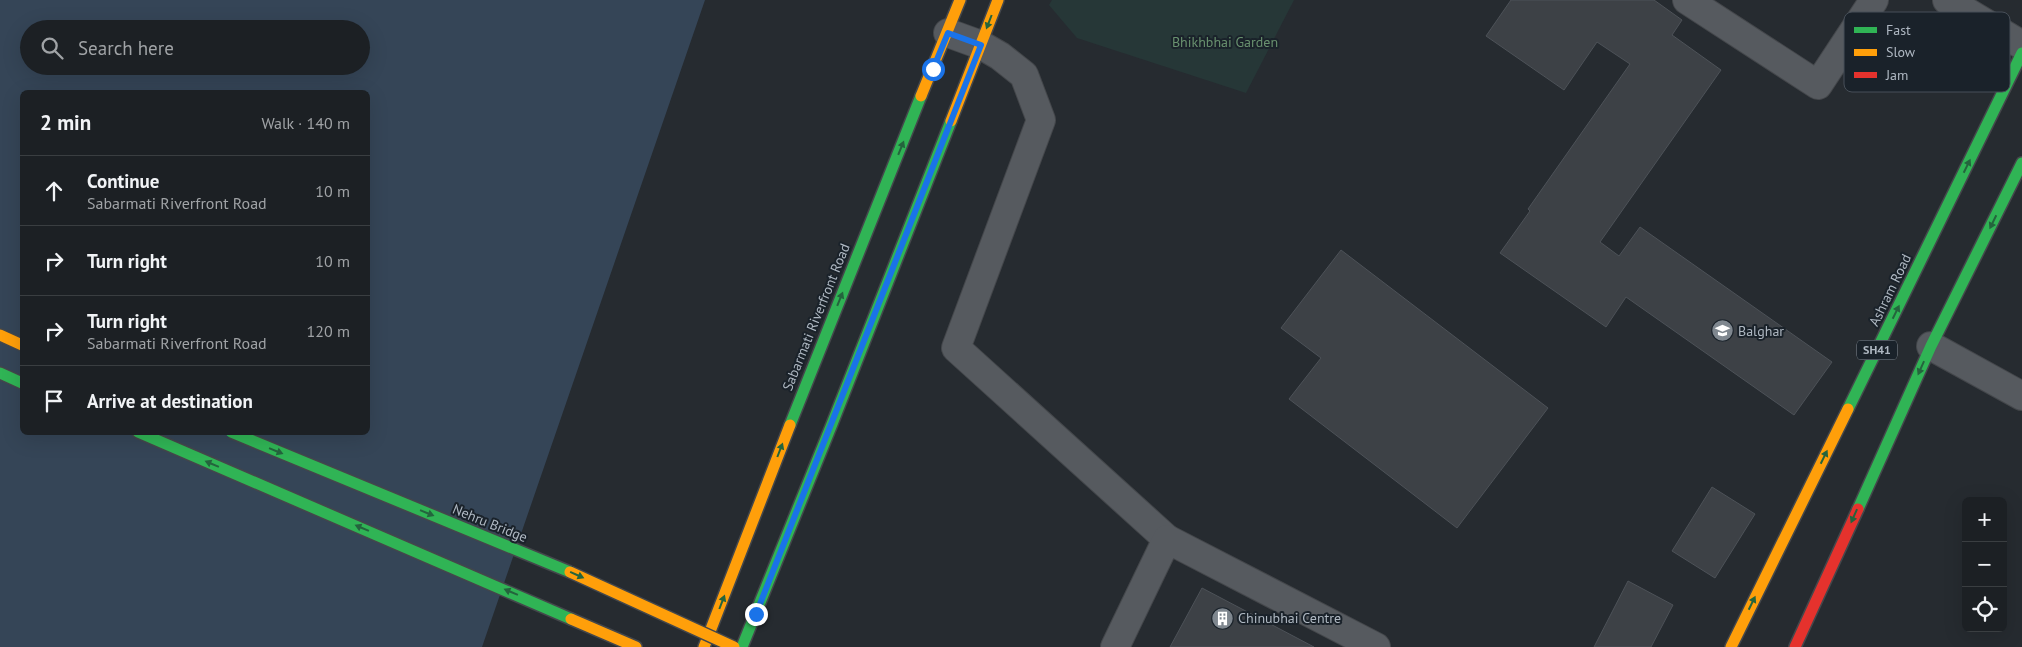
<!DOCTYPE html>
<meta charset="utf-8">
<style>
:root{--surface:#1c2024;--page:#25282c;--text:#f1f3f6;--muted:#a0a3a6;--line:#3a3e41}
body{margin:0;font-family:"PT Sans",sans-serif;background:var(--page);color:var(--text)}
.controls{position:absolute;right:15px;bottom:15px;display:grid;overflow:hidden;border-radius:8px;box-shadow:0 5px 20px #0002}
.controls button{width:45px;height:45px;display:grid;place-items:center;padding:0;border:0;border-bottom:1px solid var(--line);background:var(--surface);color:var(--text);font:25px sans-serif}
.stop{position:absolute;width:15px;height:15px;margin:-11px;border:4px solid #1a73e8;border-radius:50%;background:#fff}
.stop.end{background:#1a73e8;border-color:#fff;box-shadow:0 1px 5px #0008}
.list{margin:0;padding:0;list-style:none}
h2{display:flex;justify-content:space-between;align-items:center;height:65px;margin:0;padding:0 20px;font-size:21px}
h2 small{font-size:16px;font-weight:400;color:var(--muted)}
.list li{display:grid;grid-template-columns:32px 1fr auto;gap:15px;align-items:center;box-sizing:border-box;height:70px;padding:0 20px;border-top:1px solid var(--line)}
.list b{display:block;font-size:19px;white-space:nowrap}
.list p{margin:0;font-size:16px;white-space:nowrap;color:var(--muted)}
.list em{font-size:16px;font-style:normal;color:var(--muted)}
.icon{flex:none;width:28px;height:28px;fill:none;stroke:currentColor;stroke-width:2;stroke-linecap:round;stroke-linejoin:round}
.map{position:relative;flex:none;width:2022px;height:647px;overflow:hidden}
.search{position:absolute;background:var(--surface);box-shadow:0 5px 20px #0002;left:20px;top:20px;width:350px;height:55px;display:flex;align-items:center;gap:12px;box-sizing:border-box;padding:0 18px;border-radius:28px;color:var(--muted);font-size:19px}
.panel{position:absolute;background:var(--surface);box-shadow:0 5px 20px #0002;left:20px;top:90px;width:350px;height:345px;border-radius:8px}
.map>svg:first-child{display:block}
.green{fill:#263737}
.water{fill:#354557;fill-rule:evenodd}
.building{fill:#3d4146;stroke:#4d5258}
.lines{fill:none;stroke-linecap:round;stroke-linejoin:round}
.street-casing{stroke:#44474b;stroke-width:30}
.fast-casing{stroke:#44474b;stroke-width:14}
.slow-casing{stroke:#44474b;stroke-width:14}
.jam-casing{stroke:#44474b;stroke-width:14}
.street{stroke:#565a5f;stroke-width:28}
.fast{stroke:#30b455;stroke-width:11}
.slow{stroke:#ff9f0a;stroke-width:11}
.jam{stroke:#e5322d;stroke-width:11}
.fast-bridge-casing{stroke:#44474b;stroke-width:14;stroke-linecap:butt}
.slow-bridge-casing{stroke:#44474b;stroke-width:14;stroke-linecap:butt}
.fast-bridge{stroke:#30b455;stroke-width:11}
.slow-bridge{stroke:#ff9f0a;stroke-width:11}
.oneway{fill:#24643d}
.route{stroke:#1a73e8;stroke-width:6}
.labels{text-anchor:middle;stroke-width:4;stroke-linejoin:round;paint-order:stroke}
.shield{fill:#1a222a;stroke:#828b94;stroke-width:1}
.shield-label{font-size:12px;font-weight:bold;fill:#afb8c2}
.park-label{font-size:14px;fill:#69916f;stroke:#1a222a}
.street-label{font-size:14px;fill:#afb8c2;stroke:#1a222a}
.poi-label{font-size:14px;fill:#afb8c2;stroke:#1a222a;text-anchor:start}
.key{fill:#1a222a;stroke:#474f58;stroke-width:1}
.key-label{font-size:14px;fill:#afb8c2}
</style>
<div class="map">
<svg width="2022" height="647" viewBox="0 0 2022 647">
<rect width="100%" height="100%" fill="#262b30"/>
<polygon class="green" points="1052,0 1294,0 1246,93 1077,38 1049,5"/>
<path class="water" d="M0,0H705L482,647H0ZM29,29H361V66H29ZM22,92H368V432H22Z"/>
<g class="building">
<polygon points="1511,0 1654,0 1682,20 1672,35 1721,70 1600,242 1619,256 1640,227 1832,362 1794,415 1626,297 1606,327 1500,253 1530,211 1528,209 1630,64 1597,42 1564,90 1486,36"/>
<polygon points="1341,250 1548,408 1457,528 1289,399 1321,358 1281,328"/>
<polygon points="1712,487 1755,514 1715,578 1672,551"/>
<polygon points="1628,581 1673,605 1651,647 1594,647"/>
<polygon points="1202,588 1314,647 1170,647"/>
</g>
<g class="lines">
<defs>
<g id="street">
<polyline points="1687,0 1818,85 1874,0"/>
<polyline points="1947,0 2022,45"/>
<polyline points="948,33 981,45 1000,56 1024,75 1041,120 956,348 1167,539"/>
<polyline points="1931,346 2022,396"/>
<polyline points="1115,647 1167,539 1376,647"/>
</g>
<g id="fast">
<polyline points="0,373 22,383"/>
<polyline points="1848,409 2022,53"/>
<polyline points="790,425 921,96"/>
<polyline points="138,432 571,619"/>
<polyline points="1858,509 1931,346 2022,163"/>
<polyline points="742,647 832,424 951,121"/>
</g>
<g id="slow">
<polyline points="921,96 960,0"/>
<polyline points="951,121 998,0"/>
<polyline points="0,335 22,345"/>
<polyline points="571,619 636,647"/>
<polyline points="704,647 790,425"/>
<polyline points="1731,647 1848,409"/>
</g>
<polyline id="jam" points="1795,647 1858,509"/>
</defs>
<use href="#street" class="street-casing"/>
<use href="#fast" class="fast-casing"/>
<use href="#slow" class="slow-casing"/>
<use href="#jam" class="jam-casing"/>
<use href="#street" class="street"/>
<use href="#fast" class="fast"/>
<use href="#slow" class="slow"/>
<use href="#jam" class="jam"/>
<defs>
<polyline id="fast-bridge" points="231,432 570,572"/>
<polyline id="slow-bridge" points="570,572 734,647"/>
</defs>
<use href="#fast-bridge" class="fast-bridge-casing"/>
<use href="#slow-bridge" class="slow-bridge-casing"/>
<use href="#fast-bridge" class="fast-bridge"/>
<use href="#slow-bridge" class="slow-bridge"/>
</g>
<defs><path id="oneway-solid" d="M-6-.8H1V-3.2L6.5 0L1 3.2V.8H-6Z" transform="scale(1.25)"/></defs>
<g class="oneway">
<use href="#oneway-solid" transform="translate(989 22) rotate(111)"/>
<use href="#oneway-solid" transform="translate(901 148) rotate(-68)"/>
<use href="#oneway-solid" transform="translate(1967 166) rotate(-64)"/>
<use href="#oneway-solid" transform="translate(1993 222) rotate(116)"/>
<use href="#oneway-solid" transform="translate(840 299) rotate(-68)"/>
<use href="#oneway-solid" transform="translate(1896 312) rotate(-64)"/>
<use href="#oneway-solid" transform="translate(1921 368) rotate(114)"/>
<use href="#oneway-solid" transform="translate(780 450) rotate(-69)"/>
<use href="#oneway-solid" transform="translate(276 451) rotate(22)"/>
<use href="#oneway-solid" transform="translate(1824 457) rotate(-64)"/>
<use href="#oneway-solid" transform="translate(212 464) rotate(-157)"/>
<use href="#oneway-solid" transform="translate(427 513) rotate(22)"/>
<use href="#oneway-solid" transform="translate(1854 516) rotate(114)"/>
<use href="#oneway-solid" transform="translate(362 528) rotate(-157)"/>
<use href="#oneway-solid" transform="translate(577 575) rotate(24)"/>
<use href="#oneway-solid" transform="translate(511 592) rotate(-157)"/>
<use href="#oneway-solid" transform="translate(722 602) rotate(-69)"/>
<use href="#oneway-solid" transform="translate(1752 603) rotate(-64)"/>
</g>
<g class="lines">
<polyline class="route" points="756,614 981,45 948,33 933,69"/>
</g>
<defs>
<symbol id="school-disc" viewBox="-11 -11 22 22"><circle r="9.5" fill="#7f878f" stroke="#1a222a"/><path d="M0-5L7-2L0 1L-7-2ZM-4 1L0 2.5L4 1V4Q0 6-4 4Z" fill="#fff"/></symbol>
<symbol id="building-disc" viewBox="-11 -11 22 22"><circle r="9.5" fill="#7f878f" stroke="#1a222a"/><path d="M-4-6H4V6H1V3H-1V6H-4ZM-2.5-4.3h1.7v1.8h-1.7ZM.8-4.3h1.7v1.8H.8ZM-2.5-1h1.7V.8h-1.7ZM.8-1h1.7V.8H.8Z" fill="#fff"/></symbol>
</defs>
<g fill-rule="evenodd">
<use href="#school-disc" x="1710" y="318" width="25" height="25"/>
<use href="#building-disc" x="1210" y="606" width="25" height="25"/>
</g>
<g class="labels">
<rect class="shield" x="1857" y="340.5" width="40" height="19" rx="4"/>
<g class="shield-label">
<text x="1877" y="354">SH41</text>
</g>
<g class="park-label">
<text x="1225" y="47">Bhikhbhai Garden</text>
</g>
<g class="street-label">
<text transform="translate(1890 290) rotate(-64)" y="5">Ashram Road</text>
<text transform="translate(816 317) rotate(-68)" y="5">Sabarmati Riverfront Road</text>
<text transform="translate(490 523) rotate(22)" y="5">Nehru Bridge</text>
</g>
<g class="poi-label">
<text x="1738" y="336">Balghar</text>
<text x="1238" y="623">Chinubhai Centre</text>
</g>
</g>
<rect x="1844" y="12" width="166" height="80" rx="8" class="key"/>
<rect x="1854" y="27" width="23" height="6" fill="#30b455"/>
<rect x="1854" y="49" width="23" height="7" fill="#ff9f0a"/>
<rect x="1854" y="72" width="23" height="6" fill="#e5322d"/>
<g class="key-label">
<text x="1886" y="35">Fast</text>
<text x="1886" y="57">Slow</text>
<text x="1886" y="80">Jam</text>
</g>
</svg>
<div class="controls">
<button>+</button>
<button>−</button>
<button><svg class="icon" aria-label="locate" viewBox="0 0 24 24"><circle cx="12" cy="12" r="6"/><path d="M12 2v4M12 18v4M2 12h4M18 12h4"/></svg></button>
</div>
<div class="stop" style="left:933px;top:69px"></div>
<div class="stop end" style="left:756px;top:614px"></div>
<div class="search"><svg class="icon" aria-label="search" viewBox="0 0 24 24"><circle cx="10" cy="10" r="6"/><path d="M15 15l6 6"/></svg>Search here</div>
<section class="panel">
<h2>2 min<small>Walk · 140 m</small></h2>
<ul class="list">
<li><svg class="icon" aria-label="ahead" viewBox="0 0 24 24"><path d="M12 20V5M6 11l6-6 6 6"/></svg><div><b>Continue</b><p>Sabarmati Riverfront Road</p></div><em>10 m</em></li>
<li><svg class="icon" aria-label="right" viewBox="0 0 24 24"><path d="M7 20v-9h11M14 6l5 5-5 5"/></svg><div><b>Turn right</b></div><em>10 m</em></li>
<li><svg class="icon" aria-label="right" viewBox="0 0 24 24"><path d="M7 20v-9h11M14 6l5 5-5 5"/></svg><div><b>Turn right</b><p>Sabarmati Riverfront Road</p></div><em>120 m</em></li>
<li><svg class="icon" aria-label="arrive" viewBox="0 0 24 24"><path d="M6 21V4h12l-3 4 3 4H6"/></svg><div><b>Arrive at destination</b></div></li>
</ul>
</section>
</div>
